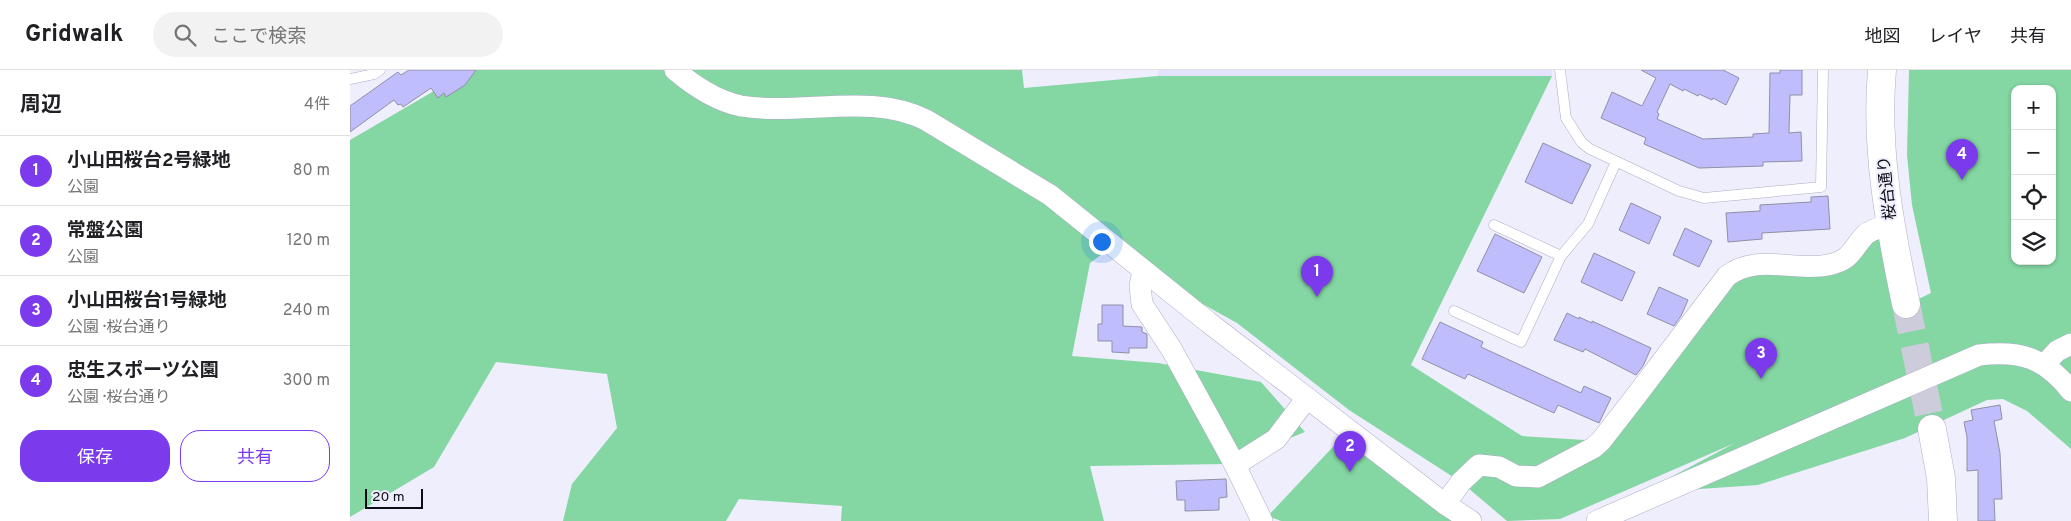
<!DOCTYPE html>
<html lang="ja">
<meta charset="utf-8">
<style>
:root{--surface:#fff;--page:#f2f2f2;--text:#202124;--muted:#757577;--line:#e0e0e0;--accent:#7c3aed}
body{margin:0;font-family:Overpass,"Noto Sans JP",sans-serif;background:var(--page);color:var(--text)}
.controls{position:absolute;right:15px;top:15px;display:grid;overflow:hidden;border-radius:10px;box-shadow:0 1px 4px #0004}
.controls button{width:45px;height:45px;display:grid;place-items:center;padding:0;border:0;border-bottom:1px solid var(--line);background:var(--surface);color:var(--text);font:25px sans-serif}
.scale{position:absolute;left:15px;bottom:12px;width:58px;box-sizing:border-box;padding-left:5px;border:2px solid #0c0c14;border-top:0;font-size:14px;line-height:18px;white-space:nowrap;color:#0c0c14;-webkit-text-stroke:4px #efeefd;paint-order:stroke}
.you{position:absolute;left:751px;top:171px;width:18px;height:18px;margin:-12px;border:4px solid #fff;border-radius:50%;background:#1a73e8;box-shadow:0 0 0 8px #1a73e833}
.badge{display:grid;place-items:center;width:32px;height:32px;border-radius:50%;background:var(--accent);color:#fff;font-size:16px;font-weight:700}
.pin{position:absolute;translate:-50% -41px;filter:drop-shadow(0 1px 2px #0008)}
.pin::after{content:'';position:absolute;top:26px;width:18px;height:15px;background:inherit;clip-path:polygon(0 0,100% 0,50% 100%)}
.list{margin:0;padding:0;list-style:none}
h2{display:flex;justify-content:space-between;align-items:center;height:65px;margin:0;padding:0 20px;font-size:21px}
h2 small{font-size:16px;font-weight:400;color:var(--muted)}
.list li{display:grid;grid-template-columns:32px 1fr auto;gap:15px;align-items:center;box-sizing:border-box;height:70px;padding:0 20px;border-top:1px solid var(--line)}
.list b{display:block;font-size:19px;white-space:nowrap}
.list p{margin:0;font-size:16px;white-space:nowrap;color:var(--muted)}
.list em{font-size:16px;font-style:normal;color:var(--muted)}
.actions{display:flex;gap:10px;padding:15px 20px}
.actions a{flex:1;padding:11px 0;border:1px solid var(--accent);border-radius:20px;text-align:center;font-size:18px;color:var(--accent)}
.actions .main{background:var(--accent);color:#fff}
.icon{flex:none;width:28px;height:28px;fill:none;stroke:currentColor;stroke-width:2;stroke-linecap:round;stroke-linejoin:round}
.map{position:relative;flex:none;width:1721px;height:451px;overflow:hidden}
header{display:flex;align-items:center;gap:30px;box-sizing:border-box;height:70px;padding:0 25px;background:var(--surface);border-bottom:1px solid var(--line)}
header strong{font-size:24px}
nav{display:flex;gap:28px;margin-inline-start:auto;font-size:18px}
.search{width:350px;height:45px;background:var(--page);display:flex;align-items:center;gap:12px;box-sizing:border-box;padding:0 18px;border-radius:28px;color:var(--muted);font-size:19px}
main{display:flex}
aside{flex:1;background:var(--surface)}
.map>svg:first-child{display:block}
.built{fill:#e3e3fd}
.green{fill:#84d6a3;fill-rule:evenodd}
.building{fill:#c0bdfc;stroke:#8f8fa6}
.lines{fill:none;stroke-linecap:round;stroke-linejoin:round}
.secondary-tunnel{stroke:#cdccda;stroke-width:28;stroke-dasharray:28 14;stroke-linecap:butt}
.lane-casing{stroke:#aeadc5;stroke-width:11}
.street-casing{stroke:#aeadc5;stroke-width:22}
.secondary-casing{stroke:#aeadc5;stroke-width:29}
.lane{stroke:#fff;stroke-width:10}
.street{stroke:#fff;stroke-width:21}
.secondary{stroke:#fff;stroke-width:28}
.labels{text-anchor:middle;stroke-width:4;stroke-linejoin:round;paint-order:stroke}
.street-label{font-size:16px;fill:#0c0c14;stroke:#efeefd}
</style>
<header>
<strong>Gridwalk</strong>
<div class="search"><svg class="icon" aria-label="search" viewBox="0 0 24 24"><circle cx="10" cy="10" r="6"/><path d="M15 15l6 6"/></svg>ここで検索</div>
<nav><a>地図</a><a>レイヤ</a><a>共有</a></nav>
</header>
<main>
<aside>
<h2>周辺<small>4件</small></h2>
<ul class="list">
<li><span class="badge">1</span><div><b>小山田桜台2号緑地</b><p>公園</p></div><em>80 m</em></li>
<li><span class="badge">2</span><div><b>常盤公園</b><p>公園</p></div><em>120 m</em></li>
<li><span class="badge">3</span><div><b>小山田桜台1号緑地</b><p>公園 · 桜台通り</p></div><em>240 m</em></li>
<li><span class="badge">4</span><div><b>忠生スポーツ公園</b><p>公園 · 桜台通り</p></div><em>300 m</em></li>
</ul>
<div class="actions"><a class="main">保存</a><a>共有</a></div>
</aside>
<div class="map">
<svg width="1721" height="451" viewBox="0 0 1721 451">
<rect width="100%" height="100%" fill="#efeefd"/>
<rect class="built" x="808" y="0" width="394" height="6"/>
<g class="green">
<path d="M120,0H672L674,18L808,6H1202L1061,295L1172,366L1251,371L1377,206L1465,196L1540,155L1556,235L1581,223L1562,135L1557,85L1559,0H1721V379L1677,341L1653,329L1637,330L1555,368L1408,415L1291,423L1385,373L1210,449L1157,451L1111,412L999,340L887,253L793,201L763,176L740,193L722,286L808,293L911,312L955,362L877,394L740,396L754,451H491L492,436L389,429L376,451H213L222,414L267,358L257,304L146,292L84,397L0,447V70ZM1665,19H1702V191H1665Z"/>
<polygon points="994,365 1107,451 931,451 918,446"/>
</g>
<g class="building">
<polygon points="59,0 126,0 115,15 96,27 94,23 88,28 81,18 53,37 51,34 48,35 44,30 0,62 0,36 48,2 51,5"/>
<polygon points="1291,0 1373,0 1389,8 1376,35 1363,28 1362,30 1349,24 1348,26 1334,19 1333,21 1320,14 1307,42 1309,44 1307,49 1353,69 1403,67 1403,64 1419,63 1420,3 1430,3 1430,0 1452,0 1452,25 1440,25 1439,63 1451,62 1452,91 1413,92 1413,96 1349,98 1294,74 1296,68 1251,48 1262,22 1292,36 1306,8"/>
<polygon points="1193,73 1241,95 1222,134 1175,112"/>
<polygon points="1478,126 1480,159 1412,163 1412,169 1378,172 1376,143 1410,141 1410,135 1461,132 1461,127"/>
<polygon points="1281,133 1311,147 1299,174 1269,160"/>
<polygon points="1335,158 1362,171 1349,197 1323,185"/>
<polygon points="1145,164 1192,187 1174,223 1127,201"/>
<polygon points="1244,183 1285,202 1272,231 1231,212"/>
<polygon points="1309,217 1338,230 1331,246 1324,256 1297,244"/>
<polygon points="752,235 773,235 773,256 792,257 792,262 797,264 797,278 779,278 779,283 762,282 762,271 748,271 748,254 752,254"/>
<polygon points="1217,243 1229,249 1229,247 1242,253 1242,251 1301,278 1293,296 1286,305 1235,279 1233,282 1204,270"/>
<polygon points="1090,252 1133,272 1131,277 1231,323 1234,316 1261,328 1249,353 1208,335 1204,343 1118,304 1115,309 1072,289"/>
<polygon points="1650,335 1652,349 1644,351 1650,383 1652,429 1644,429 1645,451 1628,451 1628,400 1617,401 1617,367 1614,352 1623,350 1621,340"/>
<polygon points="876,409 877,427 869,428 869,440 835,441 835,430 827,430 826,411"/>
</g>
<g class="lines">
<polyline class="secondary-tunnel" points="1556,234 1582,359"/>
<defs>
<g id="lane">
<polyline points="1210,0 1216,48 1232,73 1240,79 1329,121 1354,128 1471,117 1473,0"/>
<polyline points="0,9 24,4 30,0"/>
<polyline points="1144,155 1211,186"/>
<polyline points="1104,241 1171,272 1211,186 1238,154 1266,92"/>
</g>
<g id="street">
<path d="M325,0C344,16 366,31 391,36C451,46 521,22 576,50L700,125L858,252L1095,434L1121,451"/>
<polyline points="793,201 790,216 792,234 822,280 885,395 912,451"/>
<polyline points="1695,294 1707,281 1721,274"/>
<polyline points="885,395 926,369 957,328"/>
<path d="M1095,434L1111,412L1129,395L1149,397L1166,406L1188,407L1243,378L1251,371L1286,326L1377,206C1408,183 1443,202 1478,195C1502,190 1501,180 1515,165C1522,159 1532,157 1540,155"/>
<path d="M1247,451L1629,285C1671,280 1695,288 1721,321"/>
</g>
<g id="secondary">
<path d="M1532,0C1525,79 1540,157 1556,234"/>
<polyline points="1582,359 1591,408 1593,451"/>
</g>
</defs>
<use href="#lane" class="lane-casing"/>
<use href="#street" class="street-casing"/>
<use href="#secondary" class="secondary-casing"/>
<use href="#lane" class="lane"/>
<use href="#street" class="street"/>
<use href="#secondary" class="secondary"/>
</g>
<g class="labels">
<g class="street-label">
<text transform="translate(1536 118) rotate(-96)" y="6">桜台通り</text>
</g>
</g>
</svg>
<div class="controls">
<button>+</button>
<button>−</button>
<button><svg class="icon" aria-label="locate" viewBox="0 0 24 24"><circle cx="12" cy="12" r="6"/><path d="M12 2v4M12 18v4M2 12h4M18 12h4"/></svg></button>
<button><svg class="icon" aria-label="layers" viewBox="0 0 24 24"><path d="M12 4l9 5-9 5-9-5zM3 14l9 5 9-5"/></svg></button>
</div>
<div class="scale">20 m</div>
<div class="you"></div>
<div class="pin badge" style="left:967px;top:227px">1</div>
<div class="pin badge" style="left:1000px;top:402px">2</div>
<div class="pin badge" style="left:1411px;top:309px">3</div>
<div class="pin badge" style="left:1612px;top:110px">4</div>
</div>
</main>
